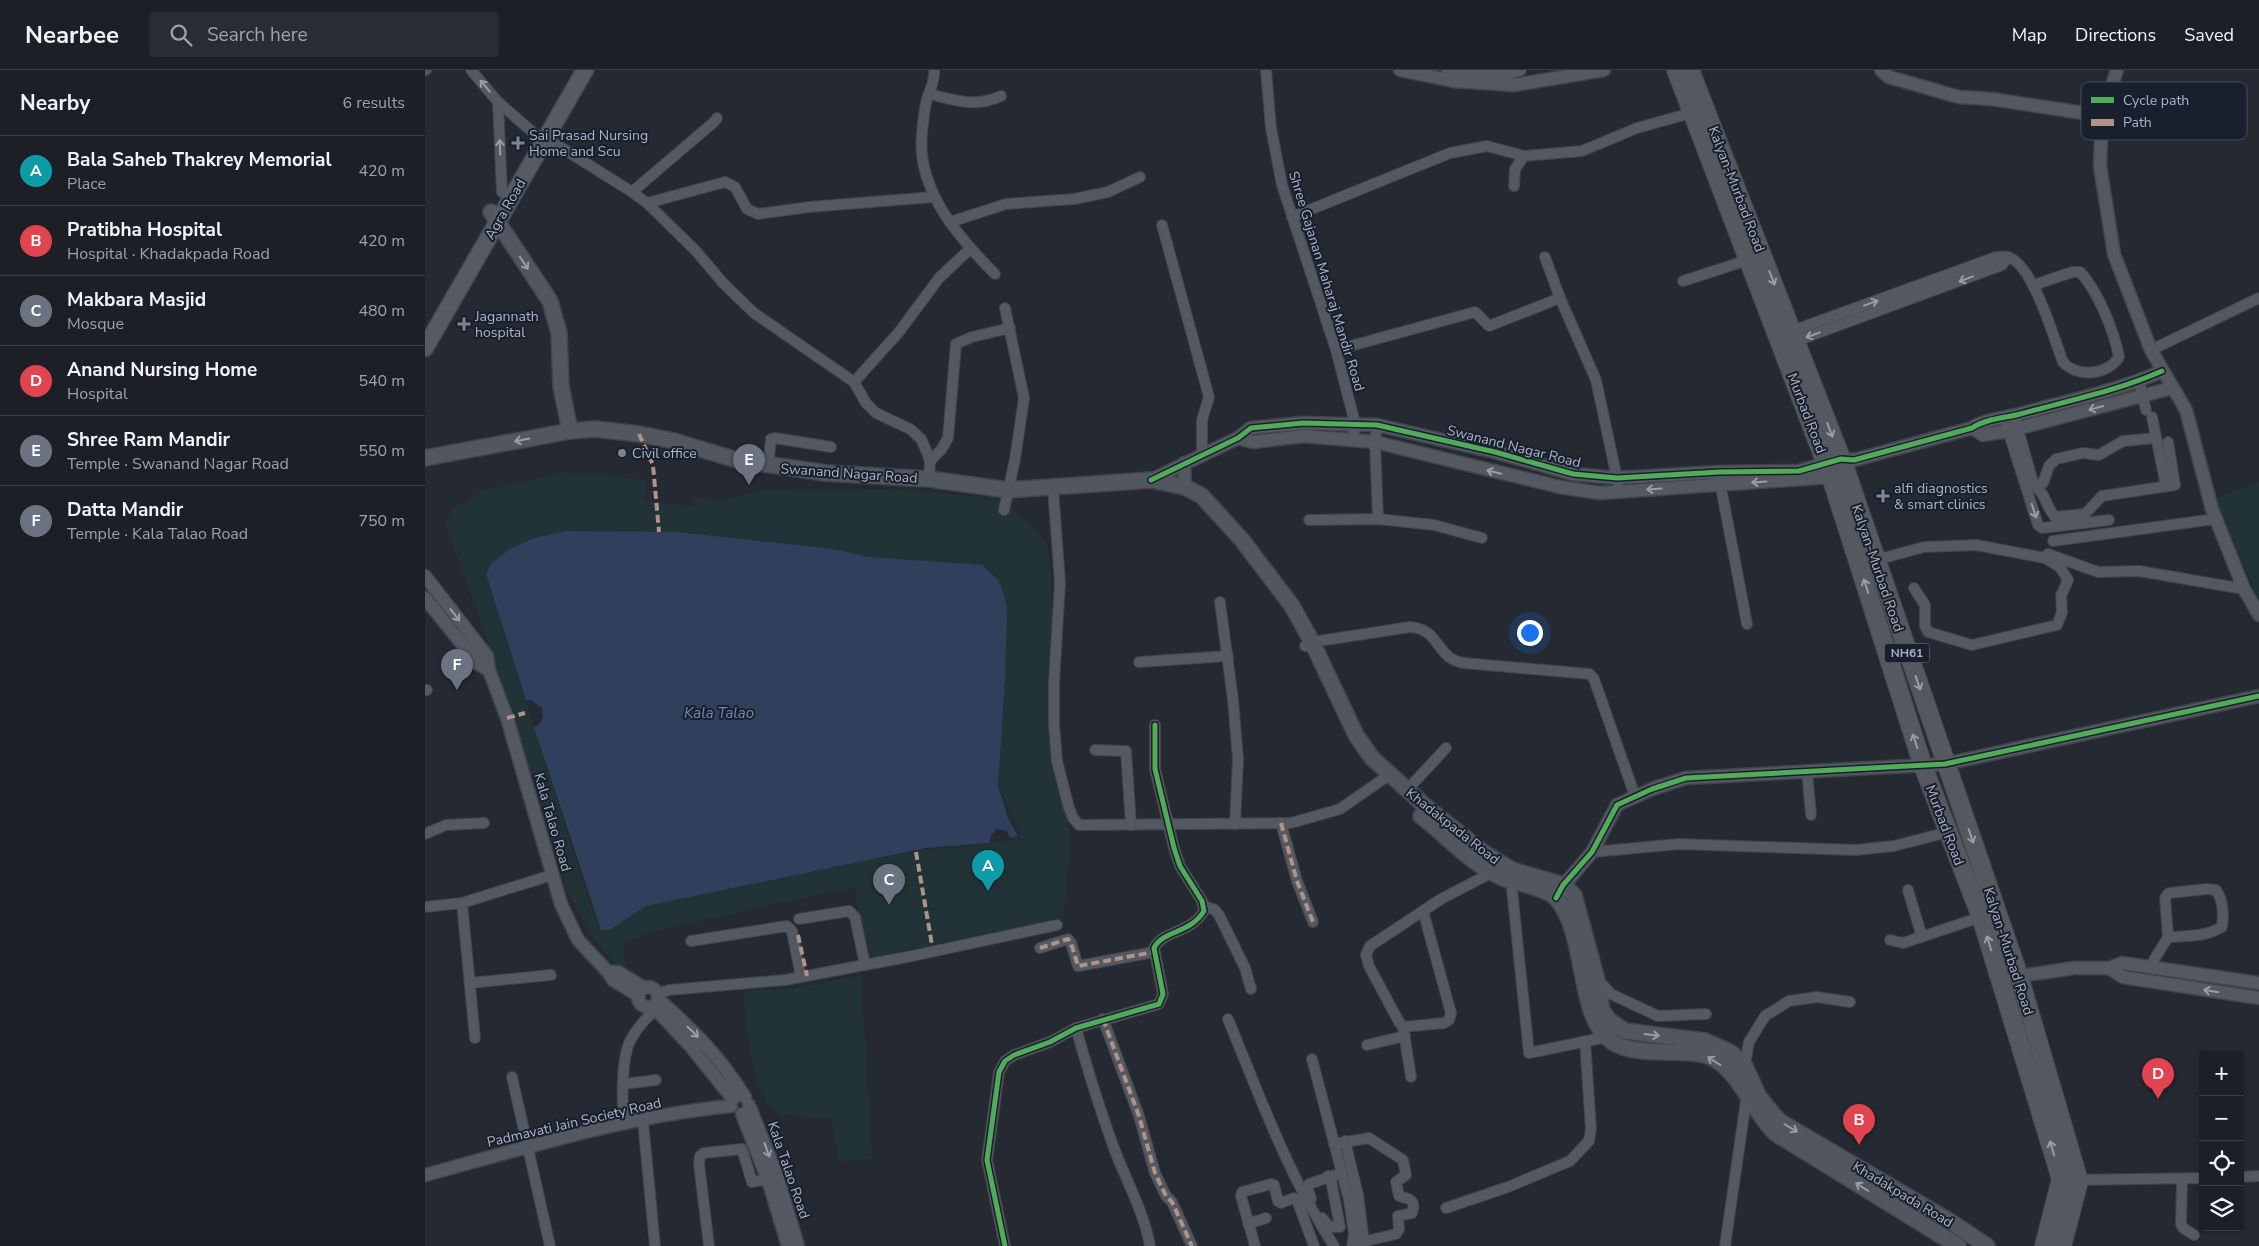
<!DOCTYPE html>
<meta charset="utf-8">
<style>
:root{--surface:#1c1f26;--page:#292c32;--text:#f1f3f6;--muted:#a0a2a7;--line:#3a3d43;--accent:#7d8492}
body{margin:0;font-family:"Nunito Sans",sans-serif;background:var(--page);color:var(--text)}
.controls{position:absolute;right:15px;bottom:15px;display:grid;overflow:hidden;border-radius:5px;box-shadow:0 1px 4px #0004}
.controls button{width:45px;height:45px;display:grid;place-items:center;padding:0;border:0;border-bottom:1px solid var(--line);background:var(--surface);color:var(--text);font:25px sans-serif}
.you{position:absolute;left:1104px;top:562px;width:18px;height:18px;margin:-12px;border:4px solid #fff;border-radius:50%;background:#1a73e8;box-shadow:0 0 0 8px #1a73e833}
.badge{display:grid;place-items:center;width:32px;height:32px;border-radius:50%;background:var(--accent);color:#fff;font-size:16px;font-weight:700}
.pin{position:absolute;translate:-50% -41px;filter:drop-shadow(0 1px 2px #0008)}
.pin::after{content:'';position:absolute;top:26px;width:18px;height:15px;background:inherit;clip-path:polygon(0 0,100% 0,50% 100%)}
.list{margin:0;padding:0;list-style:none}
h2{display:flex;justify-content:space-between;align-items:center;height:65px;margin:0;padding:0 20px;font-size:21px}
h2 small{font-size:16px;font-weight:400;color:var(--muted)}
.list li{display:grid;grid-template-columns:32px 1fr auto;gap:15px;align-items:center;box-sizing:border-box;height:70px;padding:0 20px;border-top:1px solid var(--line)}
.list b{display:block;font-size:19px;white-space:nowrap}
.list p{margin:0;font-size:16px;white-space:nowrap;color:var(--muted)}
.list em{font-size:16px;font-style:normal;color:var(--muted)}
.icon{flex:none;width:28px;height:28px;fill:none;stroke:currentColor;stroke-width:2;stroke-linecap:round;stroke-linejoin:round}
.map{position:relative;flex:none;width:1834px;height:1176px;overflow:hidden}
header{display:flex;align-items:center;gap:30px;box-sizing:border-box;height:70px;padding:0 25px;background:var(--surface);border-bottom:1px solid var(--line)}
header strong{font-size:24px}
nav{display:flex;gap:28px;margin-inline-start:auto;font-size:18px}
.search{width:350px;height:45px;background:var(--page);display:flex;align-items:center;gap:12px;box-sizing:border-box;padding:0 18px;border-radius:5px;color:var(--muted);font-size:19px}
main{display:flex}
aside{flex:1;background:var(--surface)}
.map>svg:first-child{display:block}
.green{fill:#223338;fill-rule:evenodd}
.water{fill:#30405c}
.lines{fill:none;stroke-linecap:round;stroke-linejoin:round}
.minor-casing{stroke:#41444b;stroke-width:12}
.tertiary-casing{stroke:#41444b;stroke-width:15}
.secondary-casing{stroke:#41444b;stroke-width:18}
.primary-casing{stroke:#42464f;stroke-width:19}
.trunk-casing{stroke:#41454e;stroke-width:20}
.minor{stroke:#545860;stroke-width:10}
.tertiary{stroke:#545860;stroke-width:12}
.secondary{stroke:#52575f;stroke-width:15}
.primary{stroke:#565a63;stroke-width:16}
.trunk{stroke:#55585e;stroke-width:18}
.quiet{stroke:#af9288;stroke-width:4;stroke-dasharray:8 4;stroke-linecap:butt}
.cycleway-casing{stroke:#181f2d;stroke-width:8}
.cycleway{stroke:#51ab58;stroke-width:5}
.oneway{stroke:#969eac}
.oneway2{stroke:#969eab}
.poi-dot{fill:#7d8492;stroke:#181f2d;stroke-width:2}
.labels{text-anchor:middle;stroke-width:4;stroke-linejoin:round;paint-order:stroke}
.shield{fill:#181f2d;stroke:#808897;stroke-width:1}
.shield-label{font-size:12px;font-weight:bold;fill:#acb5c5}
.poi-label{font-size:14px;fill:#acb5c5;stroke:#181f2d;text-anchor:start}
.street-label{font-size:14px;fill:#acb5c5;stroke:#181f2d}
.water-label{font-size:15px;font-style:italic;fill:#7389b0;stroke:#181f2d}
.key{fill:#181f2d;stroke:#444c5b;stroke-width:1}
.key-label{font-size:14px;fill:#acb5c5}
</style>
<header>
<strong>Nearbee</strong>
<div class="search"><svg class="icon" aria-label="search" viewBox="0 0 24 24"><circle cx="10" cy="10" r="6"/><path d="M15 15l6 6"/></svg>Search here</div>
<nav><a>Map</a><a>Directions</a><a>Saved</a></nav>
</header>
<main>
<aside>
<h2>Nearby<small>6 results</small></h2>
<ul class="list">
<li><span class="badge" style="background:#0f9aa8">A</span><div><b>Bala Saheb Thakrey Memorial</b><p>Place</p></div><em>420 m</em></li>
<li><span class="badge" style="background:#e0444e">B</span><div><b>Pratibha Hospital</b><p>Hospital · Khadakpada Road</p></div><em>420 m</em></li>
<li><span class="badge" style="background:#6b7280">C</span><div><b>Makbara Masjid</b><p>Mosque</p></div><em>480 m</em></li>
<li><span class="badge" style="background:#e0444e">D</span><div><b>Anand Nursing Home</b><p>Hospital</p></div><em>540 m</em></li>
<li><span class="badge" style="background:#6b7280">E</span><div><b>Shree Ram Mandir</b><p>Temple · Swanand Nagar Road</p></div><em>550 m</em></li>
<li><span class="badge" style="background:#6b7280">F</span><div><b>Datta Mandir</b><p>Temple · Kala Talao Road</p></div><em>750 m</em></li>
</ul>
</aside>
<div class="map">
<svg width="1834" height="1176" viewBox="0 0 1834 1176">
<rect width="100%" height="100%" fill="#252932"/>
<g class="green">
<path d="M140,402L155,406L166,403L220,410L219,431L269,437V429L299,430L342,420L461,419L568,428L587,439L610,459L623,477L626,502L632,681L646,771L638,850L440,888L430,818L408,821L225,862L198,875L200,897L194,899L165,864L140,816L101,688L60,563L20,453L28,439L58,421ZM139,461L252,462L409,479L447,487L580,610L573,716L595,764L594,768L561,775L490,781L239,832L221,836L185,860H176L167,840L61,504L67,491L94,475L109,468Z"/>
<polygon points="1834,412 1834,529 1790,429"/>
<path d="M436,906L447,1089L414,1091L406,1047C395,1046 366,1048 357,1044C326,1033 320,949 319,921L367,918Z"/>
</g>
<polygon class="water" points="140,461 252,462 409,479 444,487 557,495 574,511 582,536 580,610 573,716 583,748 593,766 586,768 581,761 572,759 566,765 564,773 501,778 221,836 185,860 176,860 109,657 113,655 118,648 117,638 106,630 101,630 61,504 67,492 87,478 109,468"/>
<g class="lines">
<defs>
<g id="minor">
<polyline points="0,0 1,0"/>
<polyline points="46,0 73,32 112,66"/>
<path d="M509,0C510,11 505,19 502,29C499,41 498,52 497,63C491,119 533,167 570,204"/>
<polyline points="841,0 846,58 857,115 911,280 930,353 928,370"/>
<polyline points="1022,0 1085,4 1096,0"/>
<path d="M504,24C530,30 550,38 576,26"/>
<polyline points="73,32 77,122"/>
<polyline points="121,68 207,122 222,133 271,181 298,213 329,243 429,312 441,333 451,343 485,359 496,369 501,380 505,391 504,409"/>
<polyline points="1089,116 1090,99 1099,86 1157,81 1212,58 1266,43"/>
<polyline points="207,122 289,52 292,48"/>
<polyline points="222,133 300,112 310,117 322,139 333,144 384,137 508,127"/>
<polyline points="867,147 1025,83 1062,76 1099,86"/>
<polyline points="525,152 581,134 649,129 683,122 715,107"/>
<polyline points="737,155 784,327 777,350 777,384"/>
<polyline points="1120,187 1135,228 1171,310 1193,413"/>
<polyline points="1258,211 1323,190"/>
<path d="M1367,261L1571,187C1574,187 1579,186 1583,187C1608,194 1629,269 1638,292C1652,308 1683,305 1694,287C1689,261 1673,221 1655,202H1647L1609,215"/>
<polyline points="1371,271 1577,195 1583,187"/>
<polyline points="911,280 1050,242 1064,256 1135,228"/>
<polyline points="1726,280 1834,228"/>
<polyline points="1714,311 1721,340"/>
<polyline points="429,312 474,262 514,208 545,179"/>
<polyline points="1727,347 1741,416"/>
<polyline points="1579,348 1613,455 1617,458 1684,450"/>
<path d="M1591,352L1609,416C1621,423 1621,437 1630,447L1660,444L1677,426L1750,415L1743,372"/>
<polyline points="952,355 950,372 953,449"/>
<polyline points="505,391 516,380 523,368 531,274 547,267 585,258"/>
<polyline points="343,396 346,369 350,368 406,377"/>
<polyline points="1294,407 1322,554"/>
<polyline points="1609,416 1618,413 1624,396 1631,389 1658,383 1674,385 1698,371 1731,368"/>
<polyline points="628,418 635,513 629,612 629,654 632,691 644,738 648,748 654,755 866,753 915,739 964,705"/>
<polyline points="579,440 590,389 599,328 580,238"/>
<polyline points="884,450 953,449 1009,455 1057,468"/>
<polyline points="1628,471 1790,449"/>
<polyline points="1623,484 1673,502 1714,501 1819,519"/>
<polyline points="1451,490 1499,477 1551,475 1620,488 1635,497 1643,510 1636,526 1637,542 1632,555 1547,575 1503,562 1500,556 1500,535 1489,518"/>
<polyline points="795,532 808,630 813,689 810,754"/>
<path d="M880,576L887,572L985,557C1009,559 1009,574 1024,587C1028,590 1034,592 1039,593L1165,604L1169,609L1210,726"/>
<polyline points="714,592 803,586"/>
<polyline points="0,620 2,620"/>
<polyline points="670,680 701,681 706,755"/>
<polyline points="1382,701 1386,745"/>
<polyline points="982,720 1021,678"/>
<polyline points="856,753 872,811 888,852"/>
<polyline points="0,764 21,755 59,753"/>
<polyline points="1167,782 1254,774 1430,780 1469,776 1523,762"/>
<polyline points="1086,810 1104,983 1187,966"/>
<polyline points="1483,820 1497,867"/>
<polyline points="37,833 50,968"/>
<polyline points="779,836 790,840 794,845 820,898 826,919"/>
<polyline points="0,837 37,833 127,805"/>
<polyline points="998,841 1026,943 1024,950 1019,953 978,957 974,952 944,896 941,885 945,876 1016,829 1070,801"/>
<polyline points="374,849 424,841 430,847 440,895"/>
<polyline points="1465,870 1478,873 1556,847"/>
<polyline points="266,871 362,856 367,861 376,907"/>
<polyline points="615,878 643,869 646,873 653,896 729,882"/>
<path d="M1729,898V890L1743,867C1762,866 1780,867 1797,857C1799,846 1798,829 1791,820L1782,819L1744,823L1740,828L1743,867"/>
<polyline points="1173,910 1186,924 1233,946 1281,944"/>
<polyline points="45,913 126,905"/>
<polyline points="232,924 244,920 360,910 482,887 632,855"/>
<polyline points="678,949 714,1046 730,1103 741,1126 747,1132 767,1176"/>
<path d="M803,949C835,1027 863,1105 909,1176"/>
<polyline points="978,957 986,1007"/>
<path d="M651,958C663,1001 676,1044 692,1086C704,1116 719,1143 725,1176"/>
<polyline points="942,975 980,966"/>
<polyline points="887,989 924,1130 929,1164 927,1176"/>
<polyline points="1319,999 1324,972 1340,946 1364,931 1392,927 1425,932"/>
<polyline points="87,1007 125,1176"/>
<polyline points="199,1014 231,1010"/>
<polyline points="218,1051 230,1176"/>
<path d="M200,1053C196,1034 197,994 203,976C208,962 220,949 231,939"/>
<polyline points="920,1071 933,1125 939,1172"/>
<path d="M909,1074L944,1068L978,1090L981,1105L971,1112L974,1126C982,1129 992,1128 987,1143L973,1146L974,1159L971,1164L928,1174"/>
<polyline points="1815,1107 1834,1106"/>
<polyline points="1757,1109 1756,1154 1758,1158 1769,1165"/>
<polyline points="1649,1110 1778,1108"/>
<polyline points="886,1129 882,1117 884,1114 917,1103"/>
<polyline points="1021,1138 1083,1117 1145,1091 1164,1071 1166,1059 1160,971"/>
<polyline points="897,1148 905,1157 915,1157 906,1110 903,1106"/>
<polyline points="823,1154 841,1148"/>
<polyline points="284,1176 274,1094 275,1086 279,1083 317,1079 327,1112 350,1108"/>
<path d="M580,1176L562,1090L574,1002L580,991L589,985L625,972L651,958L734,934L738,924L729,878C738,860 765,864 779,841L777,831L755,796L749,778L730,699V655"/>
<polyline points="830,1176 816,1126 817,1122 846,1114 849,1115 853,1131 856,1133 869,1128 872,1130 889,1176"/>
<polyline points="1300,1176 1322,1024"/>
</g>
<g id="tertiary">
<polyline points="975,0 1028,11 1089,15 1179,0"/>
<polyline points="1456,0 1464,7 1534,27 1567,29 1677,46"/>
<polyline points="1692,0 1677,46 1675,96 1689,184 1726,280 1761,340 1787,439 1819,519 1834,545"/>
<polyline points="1547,358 1558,365 1583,361 1747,318"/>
<polyline points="813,368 828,372 879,366 950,372 1135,417 1175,423 1406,407 1412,405"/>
<polyline points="759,393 760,417"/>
<path d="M726,410L813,368L826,358L878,353L952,355L1070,382L1148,404L1192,408L1294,402L1374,401L1416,389L1429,390L1547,358C1560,349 1580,348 1595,344C1642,331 1692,321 1737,301"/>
<polyline points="0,506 62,586 64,600 82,648 136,834 153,870 183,902 188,910 214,926"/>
<polyline points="0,528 53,594 64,600"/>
<polyline points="1134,821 1167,782 1192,735 1227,719 1261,708 1520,694 1834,626"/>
<polyline points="1684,898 1698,907 1834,928"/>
<polyline points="183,902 193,902 219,918"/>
<polyline points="1575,909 1649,898 1684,898 1697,893 1834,913"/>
<circle cx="223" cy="927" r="10"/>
<path d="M233,929C269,961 294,986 320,1027"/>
<polyline points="228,936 267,978 308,1029"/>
<polyline points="324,1035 351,1103 373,1176"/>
<polyline points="317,1044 343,1110 363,1176"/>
<path d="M0,1105C100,1078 202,1046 306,1036"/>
</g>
<g id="secondary">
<polyline points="66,142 125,231 134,263 136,316 145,361"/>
<polyline points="0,388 145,361 170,359 214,364 249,371 312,390 401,403 504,409 583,420 726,410 760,417 777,426 817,470 867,536 887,572 931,665 947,688 999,735 1059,783 1087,800 1138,815 1149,825 1172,910 1177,941 1185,951 1200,961 1280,971 1305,982 1319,994 1334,1027 1354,1051 1526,1152 1562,1176"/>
<path d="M996,746C1022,766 1047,795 1078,808C1091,813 1122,818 1131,828C1164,866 1150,944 1186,971C1209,988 1253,978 1280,985C1312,994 1327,1041 1350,1063L1533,1176"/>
</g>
<polyline id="primary" points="0,278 160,0"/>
<g id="trunk">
<polyline points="1251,0 1406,407 1498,696 1556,847 1575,909 1636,1109 1619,1176"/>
<polyline points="1265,0 1420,398 1594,906 1654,1111 1637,1176"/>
</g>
</defs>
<use href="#minor" class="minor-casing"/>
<use href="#tertiary" class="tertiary-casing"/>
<use href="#secondary" class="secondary-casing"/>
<use href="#primary" class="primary-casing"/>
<use href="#trunk" class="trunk-casing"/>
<use href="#minor" class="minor"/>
<use href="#tertiary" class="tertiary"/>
<use href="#secondary" class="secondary"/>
<use href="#primary" class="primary"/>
<use href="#trunk" class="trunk"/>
<g class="quiet">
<polyline points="214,364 228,395 234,462"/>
<polyline points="82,648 100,643"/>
<polyline points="856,753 872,811 888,852"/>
<polyline points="491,782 507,875"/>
<polyline points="373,865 382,906"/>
<polyline points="615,878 643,869 646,873 653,896 729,882"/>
<polyline points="678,949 714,1046 730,1103 741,1126 747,1132 767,1176"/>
</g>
<defs>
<g id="cycleway">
<path d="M726,410L813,368L826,358L878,353L952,355L1070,382L1148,404L1192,408L1294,402L1374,401L1416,389L1429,390L1547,358C1560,349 1580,348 1595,344C1642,331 1692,321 1737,301"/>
<polyline points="1131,828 1138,815 1167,782 1192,735 1227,719 1261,708 1520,694 1834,626"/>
<path d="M580,1176L562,1090L574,1002L580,991L589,985L625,972L651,958L734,934L738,924L729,878C738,860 765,864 779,841L777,831L755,796L749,778L730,699V655"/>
</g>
</defs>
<use href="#cycleway" class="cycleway-casing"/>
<use href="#cycleway" class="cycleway"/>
</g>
<defs><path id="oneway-shaft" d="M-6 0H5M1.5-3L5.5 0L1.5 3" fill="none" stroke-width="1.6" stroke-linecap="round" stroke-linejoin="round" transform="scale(1.25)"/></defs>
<g class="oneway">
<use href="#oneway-shaft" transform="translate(60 16) rotate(-130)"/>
<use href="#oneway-shaft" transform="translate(75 77) rotate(-92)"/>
<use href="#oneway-shaft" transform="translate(99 193) rotate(56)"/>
<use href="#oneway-shaft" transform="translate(1541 209) rotate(159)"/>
<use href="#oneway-shaft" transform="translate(1446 233) rotate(-20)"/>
<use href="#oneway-shaft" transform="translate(1388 265) rotate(160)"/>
<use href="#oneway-shaft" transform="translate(1671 338) rotate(165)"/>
<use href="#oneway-shaft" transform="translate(97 370) rotate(169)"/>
<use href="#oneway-shaft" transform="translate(1069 402) rotate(-167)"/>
<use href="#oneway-shaft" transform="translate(1334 412) rotate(176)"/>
<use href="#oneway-shaft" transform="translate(1229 419) rotate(176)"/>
<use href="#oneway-shaft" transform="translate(1609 441) rotate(72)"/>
<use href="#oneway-shaft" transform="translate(30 545) rotate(52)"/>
<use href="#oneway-shaft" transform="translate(1786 921) rotate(-171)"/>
<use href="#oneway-shaft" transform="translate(268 962) rotate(44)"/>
<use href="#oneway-shaft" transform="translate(1227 965) rotate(7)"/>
<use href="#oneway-shaft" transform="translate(1289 991) rotate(-148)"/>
<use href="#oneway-shaft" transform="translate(1366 1058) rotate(30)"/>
<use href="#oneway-shaft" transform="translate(342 1080) rotate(70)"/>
<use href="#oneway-shaft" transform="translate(1437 1117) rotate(-148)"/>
</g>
<g class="oneway2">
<use href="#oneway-shaft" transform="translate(1347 208) rotate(69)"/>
<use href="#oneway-shaft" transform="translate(1405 360) rotate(69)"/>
<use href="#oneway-shaft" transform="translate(1441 516) rotate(-108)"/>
<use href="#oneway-shaft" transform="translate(1493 613) rotate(71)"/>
<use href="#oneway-shaft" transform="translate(1490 671) rotate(-108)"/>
<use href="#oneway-shaft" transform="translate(1546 766) rotate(71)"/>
<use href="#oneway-shaft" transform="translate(1564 873) rotate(-107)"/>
<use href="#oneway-shaft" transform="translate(1627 1078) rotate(-107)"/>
</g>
<g class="poi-dot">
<path d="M90.5 65.5h5v5h5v5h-5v5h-5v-5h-5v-5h5z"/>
<path d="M36.5 246.5h5v5h5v5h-5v5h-5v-5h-5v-5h5z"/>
<circle cx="197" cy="383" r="5"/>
<path d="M1455.5 418.5h5v5h5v5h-5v5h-5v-5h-5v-5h5z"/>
</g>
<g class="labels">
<rect class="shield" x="1459.5" y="573.5" width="45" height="19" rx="4"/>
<g class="shield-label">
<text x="1482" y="587">NH61</text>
</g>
<g class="poi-label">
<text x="104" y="70">Sai Prasad Nursing<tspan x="104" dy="16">Home and Scu</tspan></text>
<text x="50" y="251">Jagannath<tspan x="50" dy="16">hospital</tspan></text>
<text x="207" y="388">Civil office</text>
<text x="1469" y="423">alfi diagnostics<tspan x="1469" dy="16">&amp; smart clinics</tspan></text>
</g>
<g class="street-label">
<text transform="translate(1312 119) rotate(69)" y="5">Kalyan-Murbad Road</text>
<text transform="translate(80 139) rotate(-60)" y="5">Agra Road</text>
<text transform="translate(902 211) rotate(73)" y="5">Shree Gajanan Maharaj Mandir Road</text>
<text transform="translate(1382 343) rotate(69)" y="5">Murbad Road</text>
<text transform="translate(1089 376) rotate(14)" y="5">Swanand Nagar Road</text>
<text transform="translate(424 403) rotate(4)" y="5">Swanand Nagar Road</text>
<text transform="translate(1453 498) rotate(71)" y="5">Kalyan-Murbad Road</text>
<text transform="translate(128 752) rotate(74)" y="5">Kala Talao Road</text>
<text transform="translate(1520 755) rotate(69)" y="5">Murbad Road</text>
<text transform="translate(1028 756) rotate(38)" y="5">Khadakpada Road</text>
<text transform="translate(1584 881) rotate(72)" y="5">Kalyan-Murbad Road</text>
<text transform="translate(149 1052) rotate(-13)" y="5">Padmavati Jain Society Road</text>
<text transform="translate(364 1100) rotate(71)" y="5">Kala Talao Road</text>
<text transform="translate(1478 1124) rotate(31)" y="5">Khadakpada Road</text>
</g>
<g class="water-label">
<text x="294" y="648">Kala Talao</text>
</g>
</g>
<rect x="1656" y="12" width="166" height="58" rx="8" class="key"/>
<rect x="1666" y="27" width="23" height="6" fill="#51ab58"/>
<rect x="1666" y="49" width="23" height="7" fill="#af9288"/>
<g class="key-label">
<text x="1698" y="35">Cycle path</text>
<text x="1698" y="57">Path</text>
</g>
</svg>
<div class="controls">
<button>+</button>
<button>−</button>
<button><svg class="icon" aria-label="locate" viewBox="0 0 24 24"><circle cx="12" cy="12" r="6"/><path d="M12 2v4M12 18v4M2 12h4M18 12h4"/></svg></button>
<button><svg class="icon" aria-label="layers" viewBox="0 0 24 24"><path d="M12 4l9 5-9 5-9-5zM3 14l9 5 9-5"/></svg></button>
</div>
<div class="you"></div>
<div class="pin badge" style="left:563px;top:821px;background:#0f9aa8">A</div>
<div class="pin badge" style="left:1434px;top:1075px;background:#e0444e">B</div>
<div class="pin badge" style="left:464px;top:835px;background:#6b7280">C</div>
<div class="pin badge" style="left:1733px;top:1029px;background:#e0444e">D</div>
<div class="pin badge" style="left:324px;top:415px;background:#6b7280">E</div>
<div class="pin badge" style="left:32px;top:620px;background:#6b7280">F</div>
</div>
</main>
